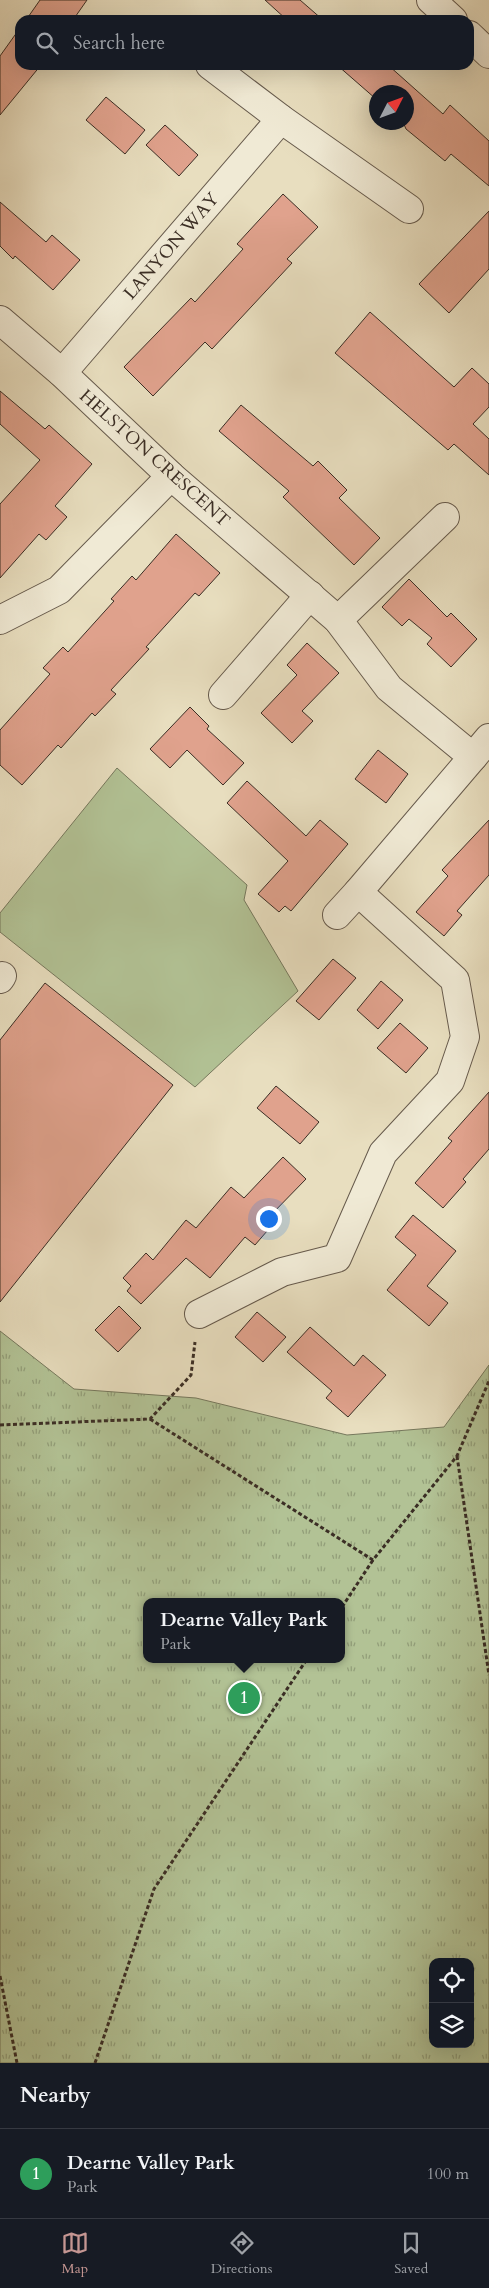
<!DOCTYPE html>
<style>
:root{--surface:#171b24;--page:#20242c;--text:#f1f3f6;--muted:#9ea1a6;--line:#363941;--accent:#c59692}
body{margin:0;font-family:Cardo,serif;background:var(--page);color:var(--text)}
.controls{position:absolute;right:15px;bottom:15px;display:grid;overflow:hidden;border-radius:10px;box-shadow:0 5px 20px #0002}
.controls button{width:45px;height:45px;display:grid;place-items:center;padding:0;border:0;border-bottom:1px solid var(--line);background:var(--surface);color:var(--text);font:25px sans-serif}
.compass{position:absolute;left:369px;top:85px;width:45px;height:45px;border-radius:50%;background:var(--surface);box-shadow:0 5px 20px #0002;rotate:48deg}
.you{position:absolute;left:268px;top:1218px;width:18px;height:18px;margin:-12px;border:4px solid #fff;border-radius:50%;background:#1a73e8;box-shadow:0 0 0 8px #1a73e833}
.badge{display:grid;place-items:center;width:32px;height:32px;border-radius:50%;background:var(--accent);color:#fff;font-size:16px;font-weight:700}
.pin{position:absolute;translate:-50% -50%;border:2px solid #fff;box-shadow:0 1px 5px #0006}
.popup{position:absolute;left:143px;top:1598px;width:202px;height:65px;box-sizing:border-box;display:grid;place-content:center;border-radius:10px;background:var(--surface);filter:drop-shadow(0 1px 4px #0005);font-size:16px;white-space:nowrap;color:var(--muted)}
.popup b{font-size:19px;color:var(--text)}
.popup::after{content:'';position:absolute;left:50%;top:100%;margin-left:-10px;border:10px solid transparent;border-top-color:var(--surface)}
.list{margin:0;padding:0;list-style:none}
h2{display:flex;justify-content:space-between;align-items:center;height:65px;margin:0;padding:0 20px;font-size:21px}
h2 small{font-size:16px;font-weight:400;color:var(--muted)}
.list li{display:grid;grid-template-columns:32px 1fr auto;gap:15px;align-items:center;box-sizing:border-box;height:90px;padding:0 20px;border-top:1px solid var(--line)}
.list b{display:block;font-size:19px;white-space:nowrap}
.list p{margin:0;font-size:16px;white-space:nowrap;color:var(--muted)}
.list em{font-size:16px;font-style:normal;color:var(--muted)}
.icon{flex:none;width:28px;height:28px;fill:none;stroke:currentColor;stroke-width:2;stroke-linecap:round;stroke-linejoin:round}
.map{position:relative;flex:none;width:489px;height:2063px;overflow:hidden}
.search{position:absolute;background:var(--surface);box-shadow:0 5px 20px #0002;left:15px;right:15px;top:15px;height:55px;display:flex;align-items:center;gap:12px;box-sizing:border-box;padding:0 18px;border-radius:15px;color:var(--muted);font-size:19px}
.sheet{height:155px;background:var(--surface)}
nav{display:flex;justify-content:space-around;align-items:center;box-sizing:border-box;height:70px;border-top:1px solid var(--line);background:var(--surface);font-size:14px;color:var(--muted)}
nav a{display:grid;justify-items:center;gap:2px}
nav .on{color:var(--accent)}
.map>svg:first-child{display:block}
.grass{fill:#b2c295;stroke:#76785d}
.park{fill:url(#park-tufts);stroke:#76785d;fill-rule:evenodd}
.building{fill:#e0a28d;stroke:#3b2e25}
.lines{fill:none;stroke-linecap:round;stroke-linejoin:round}
.minor-casing{stroke:#665a4c;stroke-width:30}
.path{stroke:#3b2e25;stroke-width:3;stroke-dasharray:4 2.5;stroke-linecap:butt}
.minor{stroke:#f0ead5;stroke-width:28}
.labels{text-anchor:middle;stroke-width:4.5;stroke-linejoin:round;paint-order:stroke}
.street-label{font-size:18px;fill:#3b2e25;stroke:#f0ead5}
</style>
<div class="map">
<svg width="489" height="2063" viewBox="0 0 489 2063">
<defs>
<pattern id="park-tufts" width="24" height="20" patternUnits="userSpaceOnUse" patternTransform="scale(1.25)"><rect width="24" height="20" fill="#b2c295"/><path d="M3 7l-1-3M5 7V3M7 7l1-3M15 17l-1-3M17 17v-4M19 17l1-3" fill="none" stroke="#929e79"/></pattern>
</defs>
<rect width="100%" height="100%" fill="#e8debf"/>
<filter id="stains"><feTurbulence type="fractalNoise" baseFrequency=".004" numOctaves="4"/><feColorMatrix values="0 0 0 0 .2 0 0 0 0 .09 0 0 0 0 .02 0 0 0 .5 -.17"/></filter>
<radialGradient id="worn" r=".72"><stop offset=".6" stop-color="#630" stop-opacity="0"/><stop offset="1" stop-color="#630" stop-opacity=".3"/></radialGradient>
<polygon class="grass" points="117,768 247,885 244,900 298,991 195,1087 0,932 0,913"/>
<path class="park" d="M0,1331L74,1389L196,1398L347,1435L444,1427L489,1365V2063H0ZM146,1602H342V1659H146ZM433,1962H470V2044H433Z"/>
<g class="building">
<polygon points="40,0 87,0 73,20 26,20"/>
<polygon points="265,0 300,0 323,20 287,20"/>
<polygon points="20,28 20,65 41,65 0,115 0,56"/>
<polygon points="337,65 388,65 443,114 450,105 489,141 489,186 451,154 445,161 406,129 403,122 406,122 406,92 376,92 376,99"/>
<polygon points="106,97 145,130 125,154 86,120"/>
<polygon points="165,125 198,155 179,176 146,145"/>
<polygon points="283,194 318,227 287,259 292,263 212,349 205,342 153,396 124,367 191,298 195,302 243,249 237,244"/>
<polygon points="0,202 46,242 52,235 80,260 53,290 15,256 13,259 0,246"/>
<polygon points="489,211 489,269 449,313 419,284"/>
<polygon points="370,312 454,387 472,368 489,384 489,407 473,424 489,439 489,475 454,444 448,450 335,353"/>
<polygon points="0,391 45,429 49,425 92,464 55,506 67,517 46,540 39,534 0,578 0,504 40,460 0,424"/>
<polygon points="241,405 313,466 318,461 347,490 339,498 380,538 354,565 283,497 289,491 219,431"/>
<polygon points="176,534 220,573 199,596 195,593 146,647 149,649 111,690 116,694 95,716 92,713 61,748 58,745 22,785 0,765 0,730 50,674 43,668 63,647 68,652 114,601 111,599 132,576 136,580"/>
<polygon points="409,579 447,617 451,613 477,639 451,667 427,644 432,638 409,619 402,626 382,607"/>
<polygon points="307,643 339,673 302,711 313,721 292,743 261,713 297,675 287,665"/>
<polygon points="190,707 209,726 207,729 244,763 223,785 187,750 170,768 150,749"/>
<polygon points="378,750 408,774 386,803 355,779"/>
<polygon points="247,781 306,836 320,820 348,844 291,911 285,906 279,912 258,894 288,861 227,803"/>
<polygon points="489,820 489,875 457,911 462,915 444,936 416,912 448,876 442,870"/>
<polygon points="333,959 356,978 319,1020 296,1001"/>
<polygon points="381,981 403,1000 378,1029 357,1010"/>
<polygon points="45,983 173,1085 0,1302 0,1040"/>
<polygon points="400,1023 428,1048 406,1073 377,1048"/>
<polygon points="276,1086 319,1122 300,1144 257,1108"/>
<polygon points="489,1092 489,1149 463,1179 466,1182 443,1208 415,1183 452,1141 448,1138"/>
<polygon points="283,1157 306,1179 268,1218 274,1223 255,1245 245,1237 210,1278 186,1258 141,1304 127,1291 131,1286 123,1278 146,1253 153,1260 186,1220 196,1228 231,1187 244,1198"/>
<polygon points="413,1215 456,1251 427,1286 448,1303 429,1326 387,1290 416,1255 395,1237"/>
<polygon points="119,1306 141,1328 118,1352 95,1330"/>
<polygon points="257,1312 286,1337 263,1362 235,1337"/>
<polygon points="310,1327 354,1366 363,1355 386,1375 348,1417 326,1398 332,1391 287,1352"/>
</g>
<g class="lines">
<defs>
<g id="minor">
<polyline points="431,0 453,20"/>
<polyline points="469,35 489,54"/>
<polyline points="210,65 281,119 409,209"/>
<polyline points="0,320 62,373 171,476 338,620 389,688 473,757 358,892 455,980 465,1037 450,1081 383,1153 337,1258 282,1272 199,1314"/>
<polyline points="62,373 281,119"/>
<polyline points="0,620 59,590 171,476"/>
<polyline points="338,620 445,517"/>
<polyline points="223,695 310,595"/>
<polyline points="473,757 489,738"/>
<polyline points="337,915 358,892"/>
<polyline points="0,979 2,976"/>
</g>
</defs>
<use href="#minor" class="minor-casing"/>
<g class="path">
<polyline points="150,1419 373,1560 457,1456 489,1381"/>
<polyline points="0,1425 150,1419 191,1375 195,1342"/>
<polyline points="457,1456 489,1675"/>
<polyline points="342,1607 373,1560"/>
<polyline points="0,1976 17,2063"/>
<polyline points="95,2063 154,1889 307,1659"/>
</g>
<use href="#minor" class="minor"/>
</g>
<g class="labels">
<g class="street-label">
<text transform="translate(171 246) rotate(-49)" y="6">LANYON WAY</text>
<text transform="translate(155 458) rotate(42)" y="6">HELSTON CRESCENT</text>
</g>
</g>
<rect width="100%" height="100%" filter="url(#stains)"/>
<rect width="100%" height="100%" fill="url(#worn)"/>
</svg>
<div class="controls">
<button><svg class="icon" aria-label="locate" viewBox="0 0 24 24"><circle cx="12" cy="12" r="6"/><path d="M12 2v4M12 18v4M2 12h4M18 12h4"/></svg></button>
<button><svg class="icon" aria-label="layers" viewBox="0 0 24 24"><path d="M12 4l9 5-9 5-9-5zM3 14l9 5 9-5"/></svg></button>
</div>
<svg class="compass" viewBox="-18 -18 36 36"><path d="M0-13l5 13h-10z" fill="#e53935"/><path d="M0 13l5-13h-10z" fill="#9ea1a6"/></svg>
<div class="you"></div>
<div class="pin badge" style="left:244px;top:1698px;background:#2e9e5b">1</div>
<div class="popup"><b>Dearne Valley Park</b>Park</div>
<div class="search"><svg class="icon" aria-label="search" viewBox="0 0 24 24"><circle cx="10" cy="10" r="6"/><path d="M15 15l6 6"/></svg>Search here</div>
</div>
<section class="sheet">
<h2>Nearby<small></small></h2>
<ul class="list">
<li><span class="badge" style="background:#2e9e5b">1</span><div><b>Dearne Valley Park</b><p>Park</p></div><em>100 m</em></li>
</ul>
</section>
<nav>
<a class="on"><svg class="icon" aria-label="map" viewBox="0 0 24 24"><path d="M3 6l6-2 6 2 6-2v14l-6 2-6-2-6 2zM9 4v14M15 6v14"/></svg>Map</a>
<a><svg class="icon" aria-label="directions" viewBox="0 0 24 24"><path d="M12 3l9 9-9 9-9-9zM9 14v-3h6M13 9l2 2-2 2"/></svg>Directions</a>
<a><svg class="icon" aria-label="saved" viewBox="0 0 24 24"><path d="M7 4h10v16l-5-4-5 4z"/></svg>Saved</a>
</nav>
